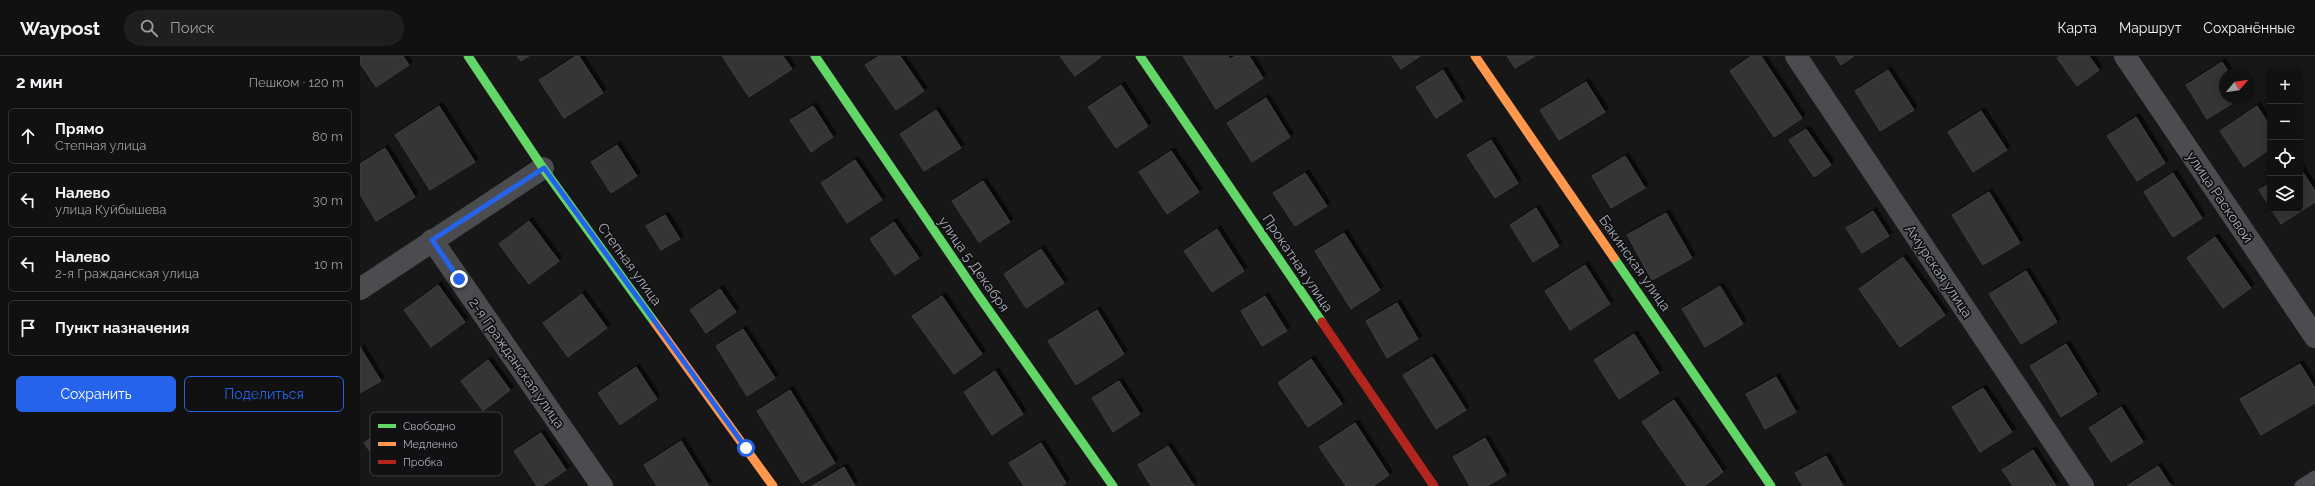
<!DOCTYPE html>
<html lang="ru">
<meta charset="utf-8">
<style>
:root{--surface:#111;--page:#1e1f1f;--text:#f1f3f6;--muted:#9c9d9f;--line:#303131;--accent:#2563eb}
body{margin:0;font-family:Raleway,sans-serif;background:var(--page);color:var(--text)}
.controls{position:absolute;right:12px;top:12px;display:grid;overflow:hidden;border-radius:6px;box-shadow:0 2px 10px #0003}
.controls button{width:36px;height:36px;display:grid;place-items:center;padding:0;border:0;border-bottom:1px solid var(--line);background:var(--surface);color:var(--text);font:20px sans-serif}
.compass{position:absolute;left:1859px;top:12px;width:36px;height:36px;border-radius:50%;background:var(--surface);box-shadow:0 2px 10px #0003;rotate:61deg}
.stop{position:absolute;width:12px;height:12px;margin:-9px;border:3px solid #2563eb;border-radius:50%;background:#fff}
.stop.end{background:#2563eb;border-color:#fff;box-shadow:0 1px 4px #0008}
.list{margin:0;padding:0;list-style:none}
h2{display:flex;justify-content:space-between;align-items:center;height:52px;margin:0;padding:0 16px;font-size:17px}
h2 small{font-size:13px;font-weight:400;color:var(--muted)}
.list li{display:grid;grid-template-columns:26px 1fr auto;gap:12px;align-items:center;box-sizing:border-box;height:56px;margin:0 8px 8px;padding:0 8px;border:1px solid var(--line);border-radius:6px}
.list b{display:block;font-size:15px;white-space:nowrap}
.list p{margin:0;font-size:13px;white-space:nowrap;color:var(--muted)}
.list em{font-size:13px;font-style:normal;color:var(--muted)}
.actions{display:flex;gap:8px;padding:12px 16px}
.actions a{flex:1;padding:9px 0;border:1px solid var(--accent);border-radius:6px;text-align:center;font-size:14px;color:var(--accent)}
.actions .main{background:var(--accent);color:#fff}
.icon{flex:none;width:22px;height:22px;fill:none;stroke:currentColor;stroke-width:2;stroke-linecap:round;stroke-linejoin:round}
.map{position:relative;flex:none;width:1955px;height:430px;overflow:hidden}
header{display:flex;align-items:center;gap:24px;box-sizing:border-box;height:56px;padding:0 20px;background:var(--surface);border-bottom:1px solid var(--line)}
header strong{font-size:19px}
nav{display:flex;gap:22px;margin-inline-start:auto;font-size:14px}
.search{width:280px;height:36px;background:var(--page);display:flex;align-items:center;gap:10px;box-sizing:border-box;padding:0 14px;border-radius:22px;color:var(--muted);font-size:15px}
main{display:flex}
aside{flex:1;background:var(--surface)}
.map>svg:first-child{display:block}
.building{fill:#353536;stroke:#3f4043;filter:url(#shadow)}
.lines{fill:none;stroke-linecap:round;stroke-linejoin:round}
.lane{stroke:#4b4c50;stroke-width:13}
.street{stroke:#4b4c50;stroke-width:22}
.fast{stroke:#63d668;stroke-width:9}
.slow{stroke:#ff974d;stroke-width:9}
.jam{stroke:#b3261e;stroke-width:9}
.route{stroke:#2563eb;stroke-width:5}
.labels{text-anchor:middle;stroke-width:3.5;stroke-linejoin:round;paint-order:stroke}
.street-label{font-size:14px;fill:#a8adb8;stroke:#111113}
.key{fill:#111113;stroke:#3e4045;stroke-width:1}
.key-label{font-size:11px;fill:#a8adb8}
</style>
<header>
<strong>Waypost</strong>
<div class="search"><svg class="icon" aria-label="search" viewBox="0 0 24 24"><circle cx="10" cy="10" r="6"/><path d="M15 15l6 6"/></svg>Поиск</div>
<nav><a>Карта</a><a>Маршрут</a><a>Сохранённые</a></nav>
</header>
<main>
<aside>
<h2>2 мин<small>Пешком · 120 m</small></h2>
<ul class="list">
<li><svg class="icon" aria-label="ahead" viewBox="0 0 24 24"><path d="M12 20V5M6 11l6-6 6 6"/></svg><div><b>Прямо</b><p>Степная улица</p></div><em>80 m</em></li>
<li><svg class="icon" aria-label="left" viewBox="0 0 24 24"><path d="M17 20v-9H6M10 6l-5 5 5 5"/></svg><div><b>Налево</b><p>улица Куйбышева</p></div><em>30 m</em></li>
<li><svg class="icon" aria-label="left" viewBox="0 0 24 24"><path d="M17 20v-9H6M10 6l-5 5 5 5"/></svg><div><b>Налево</b><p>2-я Гражданская улица</p></div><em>10 m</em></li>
<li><svg class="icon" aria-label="arrive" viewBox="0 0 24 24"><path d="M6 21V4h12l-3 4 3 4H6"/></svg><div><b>Пункт назначения</b></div></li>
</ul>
<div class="actions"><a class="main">Сохранить</a><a>Поделиться</a></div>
</aside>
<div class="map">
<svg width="1955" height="430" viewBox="0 0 1955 430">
<defs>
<filter id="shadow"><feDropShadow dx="3.5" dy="-3.5" stdDeviation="0" flood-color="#0009"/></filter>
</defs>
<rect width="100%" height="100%" fill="#171717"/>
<g class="building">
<polygon points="0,0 43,0 49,9 16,31 0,7"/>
<polygon points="157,0 169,0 161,5"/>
<polygon points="216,0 219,0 243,37 204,62 179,24"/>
<polygon points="362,0 423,0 432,13 389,41"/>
<polygon points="519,0 540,0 564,35 536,54 505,9"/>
<polygon points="700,0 740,0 741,1 715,20"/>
<polygon points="823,0 868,0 870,3 875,0 889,0 903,22 856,53"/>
<polygon points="1032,0 1060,0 1041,13"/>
<polygon points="1147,0 1175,0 1155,12"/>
<polygon points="1391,0 1401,0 1442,62 1414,81 1370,15"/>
<polygon points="1475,0 1494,0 1481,9"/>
<polygon points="1701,0 1729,0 1739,14 1717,30 1697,2"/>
<polygon points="1862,6 1870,18 1865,18 1865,42 1881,42 1847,63 1826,29"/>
<polygon points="1083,14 1102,45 1076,62 1056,31"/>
<polygon points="1528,14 1554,54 1520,75 1495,35"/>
<polygon points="1226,26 1245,56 1199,84 1180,54"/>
<polygon points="761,29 788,70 756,92 728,51"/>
<polygon points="906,42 930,81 892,106 867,67"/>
<polygon points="79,50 115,106 70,134 35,79"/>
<polygon points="453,50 473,81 451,96 430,64"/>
<polygon points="1897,50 1910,70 1910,93 1884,111 1860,75"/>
<polygon points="576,54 601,92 564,115 540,78"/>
<polygon points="1621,55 1647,94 1613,116 1588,76"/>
<polygon points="1776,61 1805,107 1777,125 1747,80"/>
<polygon points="1446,73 1471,109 1454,121 1429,84"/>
<polygon points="1131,84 1158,127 1135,142 1107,99"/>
<polygon points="257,89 277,120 251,137 231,106"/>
<polygon points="25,92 55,141 16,165 0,138 0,108"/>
<polygon points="811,95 839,136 807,158 779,116"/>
<polygon points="1265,100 1285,132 1251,152 1232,120"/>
<polygon points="495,104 522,144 487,167 461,127"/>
<polygon points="1940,112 1955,135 1955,146 1921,168 1911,153 1940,153"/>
<polygon points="945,117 967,150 935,170 913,137"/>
<polygon points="1813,117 1842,162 1813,181 1784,136"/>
<polygon points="623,125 650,166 619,186 592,145"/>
<polygon points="1910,127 1910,151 1899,134"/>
<polygon points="1629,136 1660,187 1623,209 1592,159"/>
<polygon points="1176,152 1199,190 1173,206 1150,169"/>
<polygon points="1513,155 1529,180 1502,197 1486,172"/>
<polygon points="1306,157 1332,202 1292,224 1267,179"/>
<polygon points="305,159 320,183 301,194 286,170"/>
<polygon points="169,165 199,205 169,228 139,188"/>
<polygon points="534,166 559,202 535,219 510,183"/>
<polygon points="857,173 884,215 852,236 824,195"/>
<polygon points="984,177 1020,234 991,253 955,195"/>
<polygon points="1855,181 1891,232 1863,252 1827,202"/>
<polygon points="681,193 704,227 666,252 644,218"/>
<polygon points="1543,201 1585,259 1540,291 1499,233"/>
<polygon points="1225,209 1250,248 1210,274 1185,235"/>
<polygon points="1666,215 1697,266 1661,288 1629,238"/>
<polygon points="78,229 105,266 71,291 44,254"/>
<polygon points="1360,230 1383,268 1345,291 1322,253"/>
<polygon points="360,233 376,256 346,277 330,254"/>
<polygon points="222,238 247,272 208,301 183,267"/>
<polygon points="582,240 622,298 594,318 552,260"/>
<polygon points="905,240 927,275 902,290 881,255"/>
<polygon points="1037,247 1058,283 1027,302 1006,265"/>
<polygon points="737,254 764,298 716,329 688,285"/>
<polygon points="383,273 415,322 387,340 356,290"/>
<polygon points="1274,278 1299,317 1259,343 1234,304"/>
<polygon points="1706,288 1737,338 1701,361 1670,310"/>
<polygon points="0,291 21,325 0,337"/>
<polygon points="1072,301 1106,354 1076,373 1043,319"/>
<polygon points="951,303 982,348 948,371 918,327"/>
<polygon points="128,304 150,334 123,355 101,325"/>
<polygon points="1940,308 1955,332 1955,347 1901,379 1880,343"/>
<polygon points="276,311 297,343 260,369 238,337"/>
<polygon points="635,315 663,358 632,379 604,336"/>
<polygon points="1416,321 1436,356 1405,373 1386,338"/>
<polygon points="759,325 780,358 753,376 732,342"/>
<polygon points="1623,332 1652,376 1620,396 1592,351"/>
<polygon points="430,334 475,407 442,427 397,355"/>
<polygon points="1314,344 1363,416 1344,430 1327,430 1282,366"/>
<polygon points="1761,351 1783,386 1751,406 1729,372"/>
<polygon points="995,367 1029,419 1013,430 986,430 959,391"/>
<polygon points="28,369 52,403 27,420 4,387"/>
<polygon points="181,377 206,414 182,430 177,430 154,395"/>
<polygon points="1125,382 1146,419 1127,430 1110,430 1093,401"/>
<polygon points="321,385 349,430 297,430 284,409"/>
<polygon points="681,387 706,427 702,430 664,430 649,407"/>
<polygon points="808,390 834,430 791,430 778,409"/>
<polygon points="1673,394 1696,430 1653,430 1642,414"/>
<polygon points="1466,400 1483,430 1443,430 1435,417"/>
<polygon points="1798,410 1811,430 1767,430"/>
<polygon points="484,411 495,430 452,430"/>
</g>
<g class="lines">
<polyline class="lane" points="1941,430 1955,421"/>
<g class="street">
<polyline points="1436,0 1723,430"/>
<polyline points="1765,0 1955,281"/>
<polyline points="72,184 242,430"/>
<polyline points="0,233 183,112"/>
</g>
<g class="fast">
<polyline points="108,0 183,112 295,267"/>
<polyline points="455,0 618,239 753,430"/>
<polyline points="780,0 962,266"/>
<polyline points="1254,202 1411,430"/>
</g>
<g class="slow">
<polyline points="1115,0 1254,202"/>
<polyline points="295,267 413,430"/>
</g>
<polyline class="jam" points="962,266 1074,430"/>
</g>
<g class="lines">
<polyline class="route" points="99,223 72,184 184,112 386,392"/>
</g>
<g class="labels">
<g class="street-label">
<text transform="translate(1860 141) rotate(56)" y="5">улица Расковой</text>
<text transform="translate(938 207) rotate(56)" y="5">Прокатная улица</text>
<text transform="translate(1275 207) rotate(55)" y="5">Бакинская улица</text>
<text transform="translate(270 208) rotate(54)" y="5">Степная улица</text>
<text transform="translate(614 208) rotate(55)" y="5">улица 5 Декабря</text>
<text transform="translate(1579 215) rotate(56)" y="5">Амурская улица</text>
<text transform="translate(157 307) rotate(55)" y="5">2-я Гражданская улица</text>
</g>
</g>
<rect x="10" y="356" width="132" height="64" rx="6" class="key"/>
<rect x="18" y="368" width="18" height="4" fill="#63d668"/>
<rect x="18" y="386" width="18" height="4" fill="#ff974d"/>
<rect x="18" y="404" width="18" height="4" fill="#b3261e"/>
<g class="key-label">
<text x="43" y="374">Свободно</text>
<text x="43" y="392">Медленно</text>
<text x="43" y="410">Пробка</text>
</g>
</svg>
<div class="controls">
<button>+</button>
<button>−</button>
<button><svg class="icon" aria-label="locate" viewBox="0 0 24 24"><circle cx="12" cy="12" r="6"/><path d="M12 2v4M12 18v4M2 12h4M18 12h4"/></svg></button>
<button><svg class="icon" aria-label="layers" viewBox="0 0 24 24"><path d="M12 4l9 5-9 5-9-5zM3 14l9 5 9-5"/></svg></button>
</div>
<svg class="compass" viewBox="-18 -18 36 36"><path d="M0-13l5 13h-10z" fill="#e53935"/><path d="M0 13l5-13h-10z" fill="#9c9d9f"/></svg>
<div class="stop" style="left:386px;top:392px"></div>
<div class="stop end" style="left:99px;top:223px"></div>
</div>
</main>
